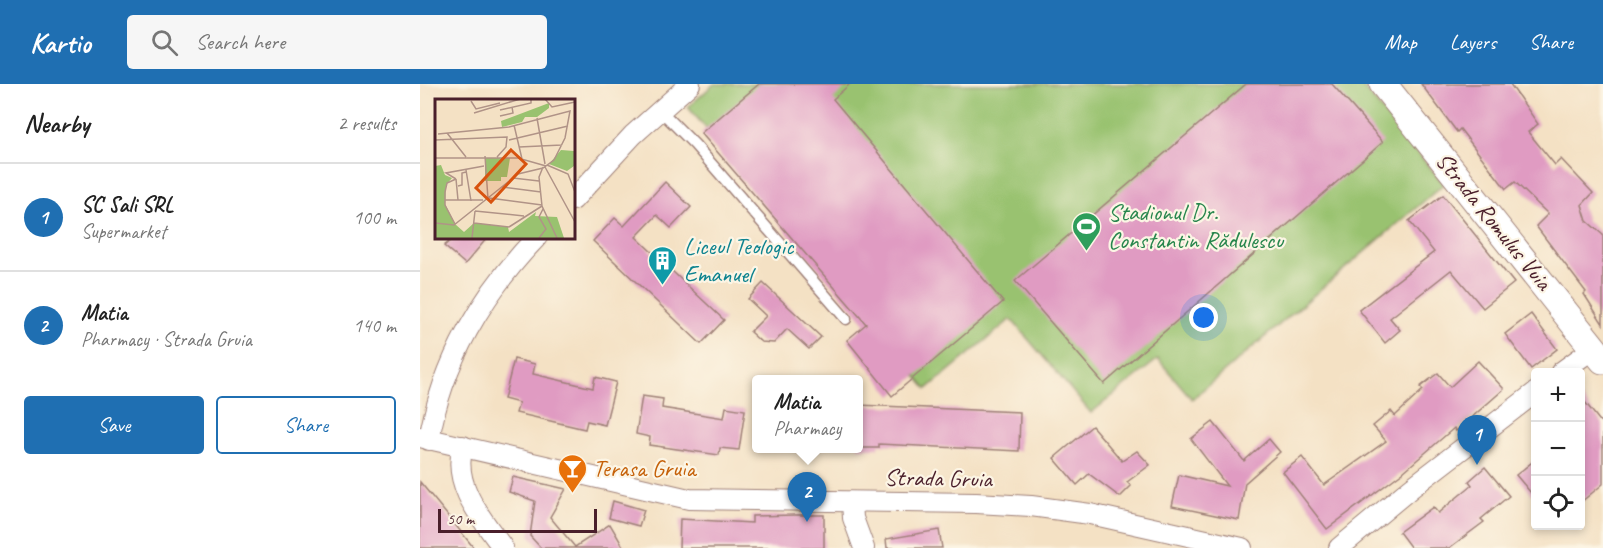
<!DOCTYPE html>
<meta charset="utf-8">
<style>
:root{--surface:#fff;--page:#f6f6f6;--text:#222;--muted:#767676;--line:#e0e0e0;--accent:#1f6fb2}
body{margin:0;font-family:Caveat,sans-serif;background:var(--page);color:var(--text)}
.controls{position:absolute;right:18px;bottom:18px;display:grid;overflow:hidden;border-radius:6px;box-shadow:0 3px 9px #0003}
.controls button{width:54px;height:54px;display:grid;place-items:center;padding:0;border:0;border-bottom:2px solid var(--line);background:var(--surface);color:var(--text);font:30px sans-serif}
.scale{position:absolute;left:18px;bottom:15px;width:159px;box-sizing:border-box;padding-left:6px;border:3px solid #4a1f2b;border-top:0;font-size:16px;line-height:21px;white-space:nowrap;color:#4a1f2b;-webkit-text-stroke:4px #fcf5e5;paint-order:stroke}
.you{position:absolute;left:784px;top:234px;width:21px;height:21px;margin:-15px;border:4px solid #fff;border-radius:50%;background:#1a73e8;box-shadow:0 0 0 9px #1a73e833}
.badge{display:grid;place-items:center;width:39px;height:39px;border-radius:50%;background:var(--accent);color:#fff;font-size:20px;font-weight:700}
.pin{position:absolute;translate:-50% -50px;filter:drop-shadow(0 2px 3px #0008)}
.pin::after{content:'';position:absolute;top:32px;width:21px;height:18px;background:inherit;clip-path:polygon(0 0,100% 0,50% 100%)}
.popup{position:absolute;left:332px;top:291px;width:111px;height:78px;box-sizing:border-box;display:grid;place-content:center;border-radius:6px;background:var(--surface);filter:drop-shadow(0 2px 4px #0005);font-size:20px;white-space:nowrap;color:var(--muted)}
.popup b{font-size:22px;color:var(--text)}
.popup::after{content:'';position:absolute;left:50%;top:100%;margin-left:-12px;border:12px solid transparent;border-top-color:var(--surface)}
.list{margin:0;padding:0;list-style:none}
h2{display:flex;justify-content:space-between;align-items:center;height:78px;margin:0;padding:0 24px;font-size:26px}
h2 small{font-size:20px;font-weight:400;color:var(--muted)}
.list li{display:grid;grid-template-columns:39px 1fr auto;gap:18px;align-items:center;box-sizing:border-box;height:108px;padding:0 24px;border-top:2px solid var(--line)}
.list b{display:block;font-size:22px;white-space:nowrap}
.list p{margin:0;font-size:20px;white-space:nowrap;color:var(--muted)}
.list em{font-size:20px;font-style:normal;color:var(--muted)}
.actions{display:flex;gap:12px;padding:18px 24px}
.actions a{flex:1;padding:14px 0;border:2px solid var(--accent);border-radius:6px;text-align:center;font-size:21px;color:var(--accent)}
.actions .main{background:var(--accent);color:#fff}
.icon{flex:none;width:33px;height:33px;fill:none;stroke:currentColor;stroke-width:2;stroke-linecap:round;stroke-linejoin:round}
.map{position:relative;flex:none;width:1183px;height:464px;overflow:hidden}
header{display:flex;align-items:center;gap:36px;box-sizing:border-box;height:84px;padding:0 30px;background:var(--accent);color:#fff}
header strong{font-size:28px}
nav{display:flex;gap:33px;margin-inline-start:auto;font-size:21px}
.search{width:420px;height:54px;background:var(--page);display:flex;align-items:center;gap:15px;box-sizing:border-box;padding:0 21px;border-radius:6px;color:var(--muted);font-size:22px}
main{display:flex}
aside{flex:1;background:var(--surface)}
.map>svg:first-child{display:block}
.green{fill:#99c26f;stroke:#72704d;stroke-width:1.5}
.building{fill:#e09bc2}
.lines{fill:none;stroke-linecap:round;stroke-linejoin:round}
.lane-casing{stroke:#9f8078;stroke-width:13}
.street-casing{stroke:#9f8078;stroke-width:22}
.secondary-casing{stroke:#9f8078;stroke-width:29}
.lane{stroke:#fff;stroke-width:10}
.street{stroke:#fff;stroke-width:20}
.secondary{stroke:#fff;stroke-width:27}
.labels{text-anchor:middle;stroke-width:4.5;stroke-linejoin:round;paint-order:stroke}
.leisure-label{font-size:24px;fill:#27864d;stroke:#fcf5e5;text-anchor:start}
.street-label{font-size:24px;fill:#4a1f2b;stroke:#fcf5e5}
.culture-label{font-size:24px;fill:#0d838f;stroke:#fcf5e5;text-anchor:start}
.food-label{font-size:24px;fill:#c56008;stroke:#fcf5e5;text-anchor:start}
.inset-road{fill:none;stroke:#b09387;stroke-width:1.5}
.view{fill:#d8530f;fill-opacity:0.15;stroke:#d8530f;stroke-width:3}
.inset-edge{fill:none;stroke:#4a1f2b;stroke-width:3}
</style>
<header>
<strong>Kartio</strong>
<div class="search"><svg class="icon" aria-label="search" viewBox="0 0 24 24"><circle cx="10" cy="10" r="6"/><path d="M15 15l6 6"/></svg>Search here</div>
<nav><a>Map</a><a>Layers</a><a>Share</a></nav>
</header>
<main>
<aside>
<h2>Nearby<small>2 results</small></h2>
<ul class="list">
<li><span class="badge">1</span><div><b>SC Sali SRL</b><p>Supermarket</p></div><em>100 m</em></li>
<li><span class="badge">2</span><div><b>Matia</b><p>Pharmacy · Strada Gruia</p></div><em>140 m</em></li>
</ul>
<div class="actions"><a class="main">Save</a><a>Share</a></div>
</aside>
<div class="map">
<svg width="1183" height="464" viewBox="0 0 1183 464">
<rect width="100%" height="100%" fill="#fcf5e5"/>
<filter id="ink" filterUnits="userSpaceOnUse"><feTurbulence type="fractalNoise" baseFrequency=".0167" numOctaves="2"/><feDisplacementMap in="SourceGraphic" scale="12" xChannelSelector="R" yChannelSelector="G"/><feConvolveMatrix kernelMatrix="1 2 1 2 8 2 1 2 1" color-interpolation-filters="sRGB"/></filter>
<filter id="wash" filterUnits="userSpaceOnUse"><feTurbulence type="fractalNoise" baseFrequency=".008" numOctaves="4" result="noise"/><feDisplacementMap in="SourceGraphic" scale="24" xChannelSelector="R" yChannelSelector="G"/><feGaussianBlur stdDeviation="1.35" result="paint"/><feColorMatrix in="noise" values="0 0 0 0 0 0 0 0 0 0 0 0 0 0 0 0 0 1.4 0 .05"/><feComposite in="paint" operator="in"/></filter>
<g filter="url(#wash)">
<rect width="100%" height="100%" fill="#f4e1c4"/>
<polygon class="green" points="294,0 940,0 1024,100 772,315 738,275 671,329 591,235 507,305 268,23"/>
<g id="blocks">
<g class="building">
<polygon points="339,0 430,0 413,15 583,218 472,312 427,256 446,240 281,49"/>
<polygon points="826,0 912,0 963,58 684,300 595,197"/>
<polygon points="1001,0 1090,0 1118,40 1108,48 1135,81 1141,75 1173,109 1162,121 1167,137 1183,151 1183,240 1164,210 1166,208 1116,142 1128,130 1095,98 1086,105 1040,45 1037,48"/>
<polygon points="245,98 271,123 251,144 237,131 216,153 304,236 281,260 173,157 195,134 204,142"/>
<polygon points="1023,111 1094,199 1063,224 1031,186 970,234 980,246 965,259 939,226 1014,168 989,137"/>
<polygon points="35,153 68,153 45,180 24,162"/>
<polygon points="343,199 401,253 389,265 367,245 354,259 341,258 330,248 346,232 328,215"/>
<polygon points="1111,230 1137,265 1111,285 1085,250"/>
<polygon points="94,275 115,280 113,290 173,304 175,293 196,298 185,341 167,337 165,345 96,329 99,319 84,315"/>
<polygon points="1058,277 1084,305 1036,347 1034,344 983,388 907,445 863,388 882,373 904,401 966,357 953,342 971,327 975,332 1003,306 1000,303 1018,289 1030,303"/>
<polygon points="222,312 243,315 242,324 304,334 306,323 325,326 319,366 300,364 299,371 229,361 230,353 216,350"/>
<polygon points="1161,313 1183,341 1183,400 1161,418"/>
<polygon points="438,321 600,328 599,367 459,360 459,364 438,364"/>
<polygon points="793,338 824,377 849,355 860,368 825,399 819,436 752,422 759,391 807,402 771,355"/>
<polygon points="672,342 702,377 717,367 730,381 707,398 711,402 700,413 669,390 657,401 634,374"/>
<polygon points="1116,375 1116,415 1096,391"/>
<polygon points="1065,383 1089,412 1061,435 1064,438 1029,464 991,464 979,448 1013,423 1018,429 1052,401 1049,397"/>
<polygon points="93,393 146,405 130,433 155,463 190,440 204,464 121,464 110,452 115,417 89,408"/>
<polygon points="0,398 37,443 54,464 0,464"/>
<polygon points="193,417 224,426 219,442 189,434"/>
<polygon points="375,431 404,431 404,464 259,464 260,435 332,439 332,432"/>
<polygon points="519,446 522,464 467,464 466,455"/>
</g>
</g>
</g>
<g filter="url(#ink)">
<use href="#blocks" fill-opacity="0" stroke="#9f8078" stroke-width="1.5"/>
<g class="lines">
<defs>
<polyline id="lane" points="241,27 275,61 426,235"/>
<g id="street">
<polyline points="153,116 213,51 270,0"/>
<polyline points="1141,288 1174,264"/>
<polyline points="0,353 269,415 556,419 611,422 670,430 822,464"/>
<path d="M9,356C22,278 63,209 117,153"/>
<path d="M43,362C31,400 62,435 83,464"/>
<polyline points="432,418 433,434 444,464"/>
<polyline points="919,464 991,404 1116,308"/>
</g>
<polyline id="secondary" points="963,0 1183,276"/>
</defs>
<use href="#lane" class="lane-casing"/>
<use href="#street" class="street-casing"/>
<use href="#secondary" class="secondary-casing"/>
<use href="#lane" class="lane"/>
<use href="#street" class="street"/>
<use href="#secondary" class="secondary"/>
</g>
</g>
<defs>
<symbol id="stadium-pin" viewBox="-11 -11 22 30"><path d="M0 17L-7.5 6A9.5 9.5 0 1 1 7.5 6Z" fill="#2e9e5b" stroke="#fcf5e5"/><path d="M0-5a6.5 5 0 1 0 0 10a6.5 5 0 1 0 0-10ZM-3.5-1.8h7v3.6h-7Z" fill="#fff"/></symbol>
<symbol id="building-pin" viewBox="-11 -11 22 30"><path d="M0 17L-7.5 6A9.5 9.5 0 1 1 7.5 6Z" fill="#0f9aa8" stroke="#fcf5e5"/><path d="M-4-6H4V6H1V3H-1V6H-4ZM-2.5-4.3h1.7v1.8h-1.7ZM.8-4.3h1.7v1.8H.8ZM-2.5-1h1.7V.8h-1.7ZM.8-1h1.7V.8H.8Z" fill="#fff"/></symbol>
<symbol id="bar-pin" viewBox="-11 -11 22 30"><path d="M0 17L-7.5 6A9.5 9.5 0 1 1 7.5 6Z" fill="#e8710a" stroke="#fcf5e5"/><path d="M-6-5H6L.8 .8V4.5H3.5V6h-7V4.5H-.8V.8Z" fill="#fff"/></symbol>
</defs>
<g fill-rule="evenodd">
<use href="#stadium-pin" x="650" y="126" width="33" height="45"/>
<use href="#building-pin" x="226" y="160" width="33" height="45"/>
<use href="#bar-pin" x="136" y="368" width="33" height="45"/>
</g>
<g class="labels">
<g class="leisure-label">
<text x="688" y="136">Stadionul Dr.<tspan x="688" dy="28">Constantin Rădulescu</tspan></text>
</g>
<g class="street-label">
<text transform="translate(1074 137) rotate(51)" y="8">Strada Romulus Vuia</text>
<text transform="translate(518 394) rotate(1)" y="8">Strada Gruia</text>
</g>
<g class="culture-label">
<text x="264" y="170">Liceul Teologic<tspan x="264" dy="28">Emanuel</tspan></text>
</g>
<g class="food-label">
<text x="173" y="392">Terasa Gruia</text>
</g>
</g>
<g transform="translate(15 15)">
<rect width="140" height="140" fill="#f4e1c4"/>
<path d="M114,4V9L102,18H90L87,23L67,28L66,22ZM126,51L139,52V67L132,72L114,65ZM50,59H75L72,78H66V82H50ZM6,66L10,76L17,79L11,86L10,105L20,125L29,133L39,124L73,128L74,133L101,113L100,117L122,118L129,139H0V67Z" fill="#99c26f"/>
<path class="inset-road" d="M110,0L117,8L140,3M36,2L41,10L65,4M65,11L96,4V0M39,14L85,0M65,17L78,14L77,8M102,19L110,65M79,26L87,60M12,34L31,58M0,41L72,38L71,48L62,58M74,41L133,27M84,48L127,46M50,57L53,100M0,59H83L111,67M112,66L133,75L140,93M108,68L104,78L107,107L122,139M110,68L140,123M31,71L36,102M78,79L104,82M21,80L11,74L49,67M21,80L23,101M23,87L27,86V74L31,73M67,88L106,93M54,99L107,106M10,101H48M40,112L89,117M0,124L19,126L83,75L108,69L119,61L130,39L135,12L74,28L3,35M39,124L74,128M20,125L10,106V93L12,84L21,80M74,128L107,107M37,139L40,112M104,139L111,130L104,118L108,110"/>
<path class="view" d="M76,51L91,65L56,103L41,89Z"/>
<rect width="140" height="140" class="inset-edge"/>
</g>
</svg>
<div class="controls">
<button>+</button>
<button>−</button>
<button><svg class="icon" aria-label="locate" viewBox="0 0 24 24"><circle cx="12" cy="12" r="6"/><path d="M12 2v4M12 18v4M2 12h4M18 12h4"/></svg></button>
</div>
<div class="scale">50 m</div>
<div class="you"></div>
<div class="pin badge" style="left:1057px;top:381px">1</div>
<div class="pin badge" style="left:387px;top:438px">2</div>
<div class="popup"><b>Matia</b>Pharmacy</div>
</div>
</main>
